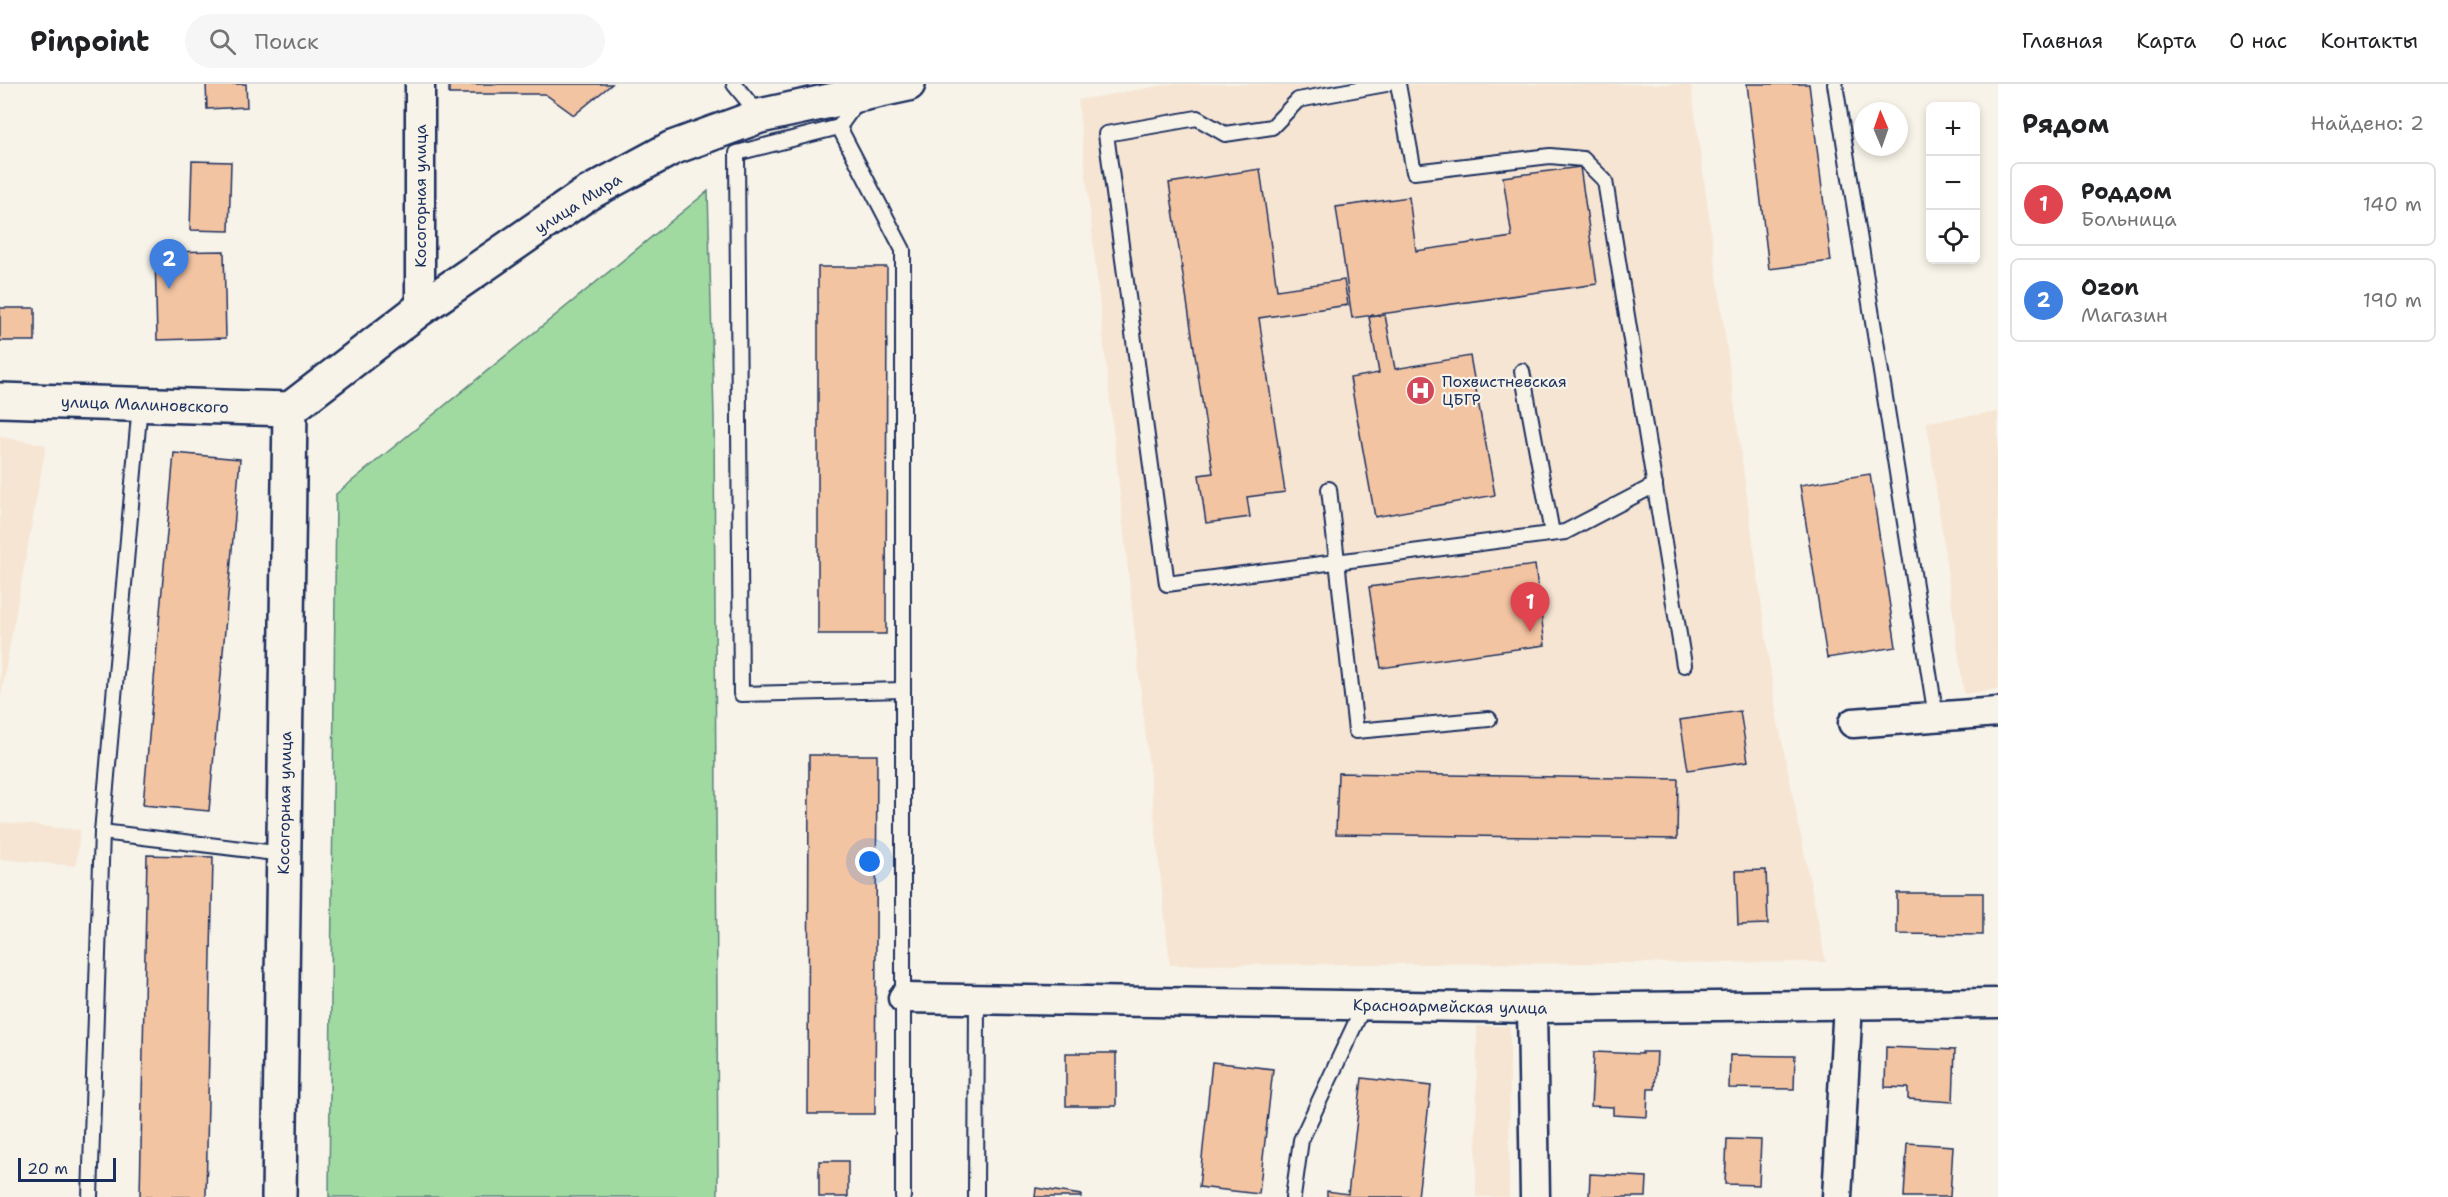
<!DOCTYPE html>
<html lang="ru">
<meta charset="utf-8">
<style>
:root{--surface:#fff;--page:#f6f6f6;--text:#202124;--muted:#757577;--line:#e0e0e0;--accent:#d93025}
body{margin:0;font-family:"Shantell Sans",sans-serif;background:var(--page);color:var(--text)}
.controls{position:absolute;right:18px;top:18px;display:grid;overflow:hidden;border-radius:9px;box-shadow:0 3px 9px #0003}
.controls button{width:54px;height:54px;display:grid;place-items:center;padding:0;border:0;border-bottom:2px solid var(--line);background:var(--surface);color:var(--text);font:30px sans-serif}
.compass{position:absolute;left:1854px;top:18px;width:54px;height:54px;border-radius:50%;background:var(--surface);box-shadow:0 3px 9px #0003;rotate:358deg}
.scale{position:absolute;left:18px;bottom:15px;width:98px;box-sizing:border-box;padding-left:6px;border:3px solid #1b2f5e;border-top:0;font-size:16px;line-height:21px;white-space:nowrap;color:#1b2f5e;-webkit-text-stroke:4px #f7f3e8;paint-order:stroke}
.you{position:absolute;left:870px;top:778px;width:21px;height:21px;margin:-15px;border:4px solid #fff;border-radius:50%;background:#1a73e8;box-shadow:0 0 0 9px #1a73e833}
.badge{display:grid;place-items:center;width:39px;height:39px;border-radius:50%;background:var(--accent);color:#fff;font-size:20px;font-weight:700}
.pin{position:absolute;translate:-50% -50px;filter:drop-shadow(0 2px 3px #0008)}
.pin::after{content:'';position:absolute;top:32px;width:21px;height:18px;background:inherit;clip-path:polygon(0 0,100% 0,50% 100%)}
.list{margin:0;padding:0;list-style:none}
h2{display:flex;justify-content:space-between;align-items:center;height:78px;margin:0;padding:0 24px;font-size:26px}
h2 small{font-size:20px;font-weight:400;color:var(--muted)}
.list li{display:grid;grid-template-columns:39px 1fr auto;gap:18px;align-items:center;box-sizing:border-box;height:84px;margin:0 12px 12px;padding:0 12px;border:2px solid var(--line);border-radius:9px}
.list b{display:block;font-size:22px;white-space:nowrap}
.list p{margin:0;font-size:20px;white-space:nowrap;color:var(--muted)}
.list em{font-size:20px;font-style:normal;color:var(--muted)}
.icon{flex:none;width:33px;height:33px;fill:none;stroke:currentColor;stroke-width:2;stroke-linecap:round;stroke-linejoin:round}
.map{position:relative;flex:none;width:1998px;height:1113px;overflow:hidden}
header{display:flex;align-items:center;gap:36px;box-sizing:border-box;height:84px;padding:0 30px;background:var(--surface);border-bottom:2px solid var(--line)}
header strong{font-size:28px}
nav{display:flex;gap:33px;margin-inline-start:auto;font-size:21px}
.search{width:420px;height:54px;background:var(--page);display:flex;align-items:center;gap:15px;box-sizing:border-box;padding:0 21px;border-radius:33px;color:var(--muted);font-size:22px}
main{display:flex}
aside{flex:1;background:var(--surface)}
.map>svg:first-child{display:block}
.built{fill:#f6e5d3}
.green{fill:#a0daa0;stroke:#5e847f;stroke-width:1.5}
.building{fill:#f3c4a2;stroke:#1b2f5e;stroke-width:1.5}
.lines{fill:none;stroke-linecap:round;stroke-linejoin:round}
.service-casing{stroke:#1b2f5e;stroke-width:18}
.minor-casing{stroke:#1b2f5e;stroke-width:33}
.tertiary-casing{stroke:#1b2f5e;stroke-width:38}
.service{stroke:#f7f3e8;stroke-width:14}
.minor{stroke:#f7f3e8;stroke-width:28}
.tertiary{stroke:#f7f3e8;stroke-width:33}
.labels{text-anchor:middle;stroke-width:4.5;stroke-linejoin:round;paint-order:stroke}
.street-label{font-size:16px;fill:#1b2f5e;stroke:#f7f3e8}
.poi-label{font-size:16px;fill:#1b2f5e;stroke:#f7f3e8;text-anchor:start}
</style>
<header>
<strong>Pinpoint</strong>
<div class="search"><svg class="icon" aria-label="search" viewBox="0 0 24 24"><circle cx="10" cy="10" r="6"/><path d="M15 15l6 6"/></svg>Поиск</div>
<nav><a>Главная</a><a>Карта</a><a>О нас</a><a>Контакты</a></nav>
</header>
<main>
<div class="map">
<svg width="1998" height="1113" viewBox="0 0 1998 1113">
<rect width="100%" height="100%" fill="#f7f3e8"/>
<filter id="ink" filterUnits="userSpaceOnUse"><feTurbulence type="fractalNoise" baseFrequency=".0167" numOctaves="2"/><feDisplacementMap in="SourceGraphic" scale="12" xChannelSelector="R" yChannelSelector="G"/><feConvolveMatrix kernelMatrix="1 2 1 2 8 2 1 2 1" color-interpolation-filters="sRGB"/></filter>
<g filter="url(#ink)">
<g class="built">
<polygon points="1171,0 1691,0 1776,627 1826,878 1170,881 1078,16"/>
<polygon points="1998,328 1998,605 1964,610 1927,338"/>
<polygon points="0,353 46,361 0,616"/>
<polygon points="0,738 80,746 76,782 0,775"/>
<polygon points="1477,942 1510,942 1509,1113 1476,1113"/>
</g>
<polygon class="green" points="708,107 714,332 718,1113 329,1113 336,410"/>
<g class="building">
<polygon points="206,0 246,0 247,23 207,25"/>
<polygon points="449,0 612,0 574,31 545,10 449,10"/>
<polygon points="1747,0 1809,0 1831,177 1769,185"/>
<polygon points="192,77 231,78 229,147 190,146"/>
<polygon points="1580,83 1597,200 1352,234 1336,123 1409,113 1416,167 1512,153 1503,93"/>
<polygon points="1260,85 1277,206 1344,196 1348,221 1259,234 1285,408 1247,413 1250,433 1206,439 1199,391 1213,389 1169,99"/>
<polygon points="224,167 226,254 157,256 155,168"/>
<polygon points="818,183 887,183 886,550 818,550"/>
<rect x="0" y="224" width="35" height="33"/>
<polygon points="1385,231 1395,285 1470,272 1495,411 1375,433 1350,294 1379,289 1369,233"/>
<polygon points="174,369 240,375 209,727 143,721"/>
<polygon points="1870,390 1896,563 1827,574 1800,401"/>
<polygon points="1535,481 1545,561 1381,584 1369,503"/>
<polygon points="1740,627 1748,677 1688,686 1680,636"/>
<polygon points="809,671 877,671 875,1030 808,1030"/>
<polygon points="1338,689 1678,695 1677,755 1336,750"/>
<polygon points="147,771 213,773 206,1113 140,1113"/>
<polygon points="1766,786 1768,840 1738,841 1736,787"/>
<polygon points="1897,809 1983,809 1983,851 1897,850"/>
<polygon points="1886,963 1955,966 1953,1018 1908,1015 1908,1004 1885,1003"/>
<polygon points="1594,968 1642,970 1642,968 1657,968 1655,1005 1648,1005 1647,1033 1613,1031 1613,1023 1591,1022"/>
<rect x="1066" y="969" width="50" height="53"/>
<polygon points="1730,971 1795,972 1794,1005 1729,1004"/>
<polygon points="1212,978 1273,985 1259,1110 1199,1103"/>
<polygon points="1362,994 1431,1002 1418,1113 1327,1113 1327,1107 1348,1110"/>
<polygon points="1727,1055 1761,1056 1759,1101 1725,1100"/>
<polygon points="1907,1059 1953,1062 1950,1113 1904,1113"/>
<rect x="819" y="1077" width="29" height="36"/>
<polygon points="1590,1090 1647,1093 1646,1113 1589,1113"/>
<polygon points="1036,1104 1081,1111 1081,1113 1035,1113"/>
</g>
<g class="lines">
<defs>
<g id="service">
<polyline points="734,0 759,31"/>
<polyline points="1386,0 1298,16 1272,43 1225,50 1197,34 1106,50 1167,500 1565,448 1655,401"/>
<polyline points="1398,0 1414,88 1550,72 1583,75 1605,97 1684,581"/>
<polyline points="1835,0 1936,633"/>
<polyline points="859,15 839,43 903,166 903,1113"/>
<polyline points="839,43 737,69 741,610 903,606"/>
<polyline points="1522,287 1552,449"/>
<polyline points="1329,405 1356,647 1489,635"/>
<polyline points="102,748 283,770"/>
<polyline points="90,1113 102,748 140,320"/>
<polyline points="976,1113 977,916"/>
<polyline points="1293,1113 1301,1056 1364,921"/>
</g>
<g id="minor">
<polyline points="420,0 420,225"/>
<polyline points="1853,639 1998,628"/>
<polyline points="903,914 1532,924 1998,919"/>
<polyline points="1532,924 1535,1113"/>
<polyline points="1837,1113 1848,920"/>
</g>
<g id="tertiary">
<polyline points="0,316 290,325"/>
<polyline points="290,325 420,225 585,111 672,64 760,32 908,0"/>
<polyline points="279,1113 290,325"/>
</g>
</defs>
<use href="#service" class="service-casing"/>
<use href="#minor" class="minor-casing"/>
<use href="#tertiary" class="tertiary-casing"/>
<use href="#service" class="service"/>
<use href="#minor" class="minor"/>
<use href="#tertiary" class="tertiary"/>
</g>
</g>
<defs>
<symbol id="hospital-disc" viewBox="-11 -11 22 22"><circle r="9.5" fill="#d1495b" stroke="#f7f3e8"/><path d="M-5-5h3v3.5h4V-5h3V5h-3V1.5h-4V5h-3Z" fill="#fff"/></symbol>
</defs>
<g fill-rule="evenodd">
<use href="#hospital-disc" x="1404" y="290" width="33" height="33"/>
</g>
<g class="labels">
<g class="street-label">
<text transform="translate(420 112) rotate(-90)" y="6">Косогорная улица</text>
<text transform="translate(578 119) rotate(-32)" y="6">улица Мира</text>
<text transform="translate(145 320) rotate(2)" y="6">улица Малиновского</text>
<text transform="translate(284 719) rotate(-89)" y="6">Косогорная улица</text>
<text transform="translate(1450 922) rotate(1)" y="6">Красноармейская улица</text>
</g>
<g class="poi-label">
<text x="1442" y="303">Похвистневская<tspan x="1442" dy="18">ЦБГР</tspan></text>
</g>
</g>
</svg>
<div class="controls">
<button>+</button>
<button>−</button>
<button><svg class="icon" aria-label="locate" viewBox="0 0 24 24"><circle cx="12" cy="12" r="6"/><path d="M12 2v4M12 18v4M2 12h4M18 12h4"/></svg></button>
</div>
<svg class="compass" viewBox="-18 -18 36 36"><path d="M0-13l5 13h-10z" fill="#e53935"/><path d="M0 13l5-13h-10z" fill="#757577"/></svg>
<div class="scale">20 m</div>
<div class="you"></div>
<div class="pin badge" style="left:1530px;top:548px;background:#e0444e">1</div>
<div class="pin badge" style="left:169px;top:205px;background:#3f7fe0">2</div>
</div>
<aside>
<h2>Рядом<small>Найдено: 2</small></h2>
<ul class="list">
<li><span class="badge" style="background:#e0444e">1</span><div><b>Роддом</b><p>Больница</p></div><em>140 m</em></li>
<li><span class="badge" style="background:#3f7fe0">2</span><div><b>Ozon</b><p>Магазин</p></div><em>190 m</em></li>
</ul>
</aside>
</main>
